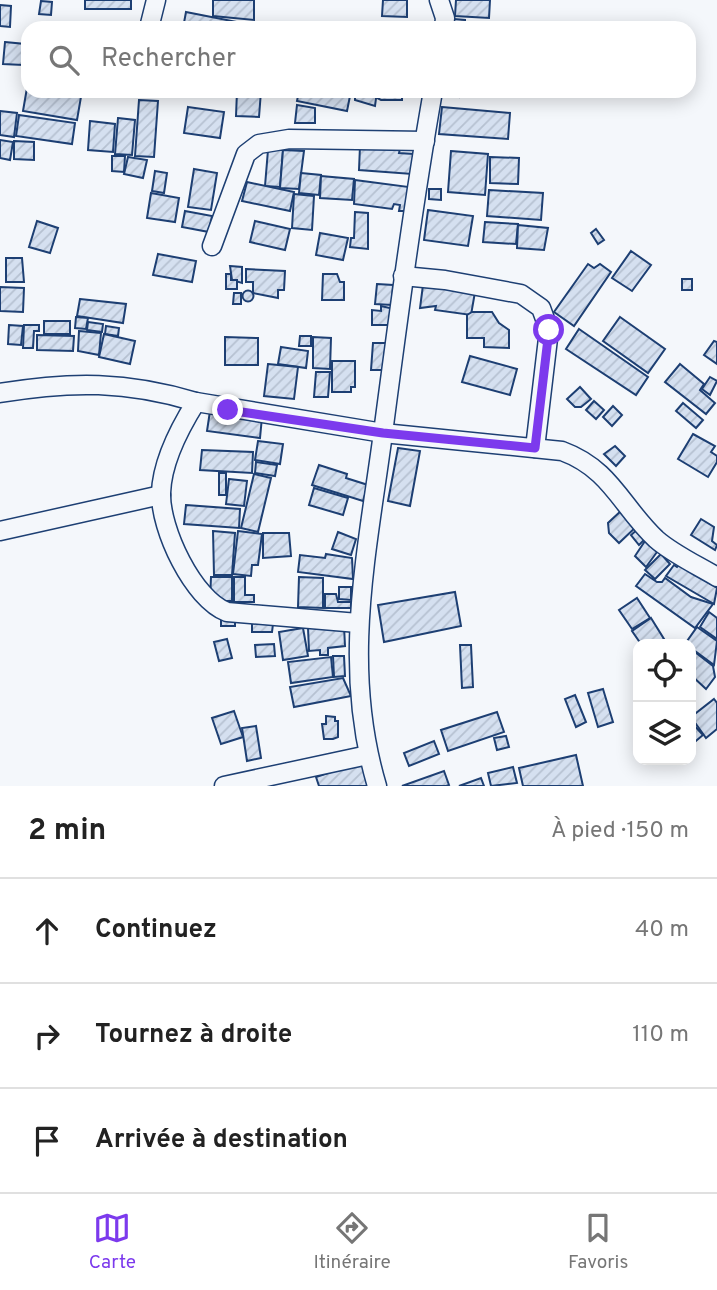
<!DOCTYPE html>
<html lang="fr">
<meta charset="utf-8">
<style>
:root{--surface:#fff;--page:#f6f6f6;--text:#222;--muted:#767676;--line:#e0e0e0;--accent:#7c3aed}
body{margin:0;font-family:Overpass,sans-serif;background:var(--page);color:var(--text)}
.controls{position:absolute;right:21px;bottom:21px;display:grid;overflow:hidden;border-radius:14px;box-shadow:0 4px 18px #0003}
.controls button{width:63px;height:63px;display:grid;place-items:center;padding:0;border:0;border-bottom:2px solid var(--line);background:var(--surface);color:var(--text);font:35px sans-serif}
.stop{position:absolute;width:21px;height:21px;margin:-16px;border:5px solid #7c3aed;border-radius:50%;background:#fff}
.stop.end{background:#7c3aed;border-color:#fff;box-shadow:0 2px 7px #0008}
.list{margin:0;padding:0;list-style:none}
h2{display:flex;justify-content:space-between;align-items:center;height:91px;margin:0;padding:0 28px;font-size:30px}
h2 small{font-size:23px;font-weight:400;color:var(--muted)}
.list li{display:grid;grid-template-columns:46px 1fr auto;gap:21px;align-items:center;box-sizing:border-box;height:105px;padding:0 28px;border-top:2px solid var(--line)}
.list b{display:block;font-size:26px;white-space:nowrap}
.list em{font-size:23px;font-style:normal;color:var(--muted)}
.icon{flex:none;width:38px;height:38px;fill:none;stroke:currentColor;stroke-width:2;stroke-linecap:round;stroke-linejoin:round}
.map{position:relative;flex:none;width:717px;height:786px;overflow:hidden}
.search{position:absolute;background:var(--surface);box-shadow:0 4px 18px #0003;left:21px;right:21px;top:21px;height:77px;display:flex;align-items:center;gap:18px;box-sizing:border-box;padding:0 24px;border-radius:21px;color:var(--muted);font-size:26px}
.sheet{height:406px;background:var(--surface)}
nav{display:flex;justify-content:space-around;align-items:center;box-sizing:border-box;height:98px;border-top:2px solid var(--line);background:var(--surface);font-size:19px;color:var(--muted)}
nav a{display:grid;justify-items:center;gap:4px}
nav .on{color:var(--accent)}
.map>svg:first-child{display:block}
.building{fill:url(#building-hatch);stroke:#1d3f73;stroke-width:2}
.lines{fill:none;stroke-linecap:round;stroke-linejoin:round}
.minor-casing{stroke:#1d3f73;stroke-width:21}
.minor{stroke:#f4f7fb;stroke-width:18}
.route{stroke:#7c3aed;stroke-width:9}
</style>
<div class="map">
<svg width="717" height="786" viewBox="0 0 717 786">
<defs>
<pattern id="building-hatch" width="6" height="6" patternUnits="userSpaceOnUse" patternTransform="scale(1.75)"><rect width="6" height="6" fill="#d5e0f0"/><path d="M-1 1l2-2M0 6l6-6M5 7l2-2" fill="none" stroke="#b6c1d1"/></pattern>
</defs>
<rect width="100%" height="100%" fill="#f4f7fb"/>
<g class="building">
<rect x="85" y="0" width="46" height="9"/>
<polygon points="213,0 254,0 254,20 213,16"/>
<polygon points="383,0 407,0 407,17 382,16"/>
<polygon points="456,0 490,0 489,18 455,16"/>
<polygon points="41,1 52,2 51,15 39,14"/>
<polygon points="0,5 11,6 10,27 0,26"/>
<polygon points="186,12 247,24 246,28 183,28"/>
<polygon points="454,19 465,20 465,28 454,28"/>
<polygon points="28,32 28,65 24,65"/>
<polygon points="5,42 25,44 23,65 3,64"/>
<polygon points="28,82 28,91 82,91 77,120 23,111"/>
<polygon points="237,91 261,91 259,117 236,116"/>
<polygon points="299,91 351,91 347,111 297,101"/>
<polygon points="355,91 377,91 375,106 355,100"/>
<polygon points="377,91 402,91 402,100 381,100 377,98"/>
<polygon points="460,91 470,91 470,94 460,97"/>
<polygon points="473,91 483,91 483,96 472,95"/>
<polygon points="139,100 158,101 154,157 135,156"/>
<polygon points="297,105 315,108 315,123 295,123"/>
<polygon points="188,107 224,112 220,138 184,133"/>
<polygon points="442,107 510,113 508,139 439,134"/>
<polygon points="0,111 17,113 14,137 0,135"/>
<polygon points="19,115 75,123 72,144 16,136"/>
<polygon points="118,118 135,120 132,155 115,154"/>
<polygon points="90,121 115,124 113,152 88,150"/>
<polygon points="0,140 13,142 10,160 0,158"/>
<polygon points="14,141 34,142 34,160 14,159"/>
<polygon points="360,146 400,149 399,153 414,154 412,174 359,170"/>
<polygon points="268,150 283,150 280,187 265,186"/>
<polygon points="283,150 304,151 299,189 280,188"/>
<polygon points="451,151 488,154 485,195 448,192"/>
<polygon points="112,156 125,156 124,172 112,171"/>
<polygon points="128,157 147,160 143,178 124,174"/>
<polygon points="490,157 519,158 518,184 490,183"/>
<polygon points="194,169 217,173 211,210 188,207"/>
<polygon points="155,171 167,173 164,193 152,191"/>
<polygon points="301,173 321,175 319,195 299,193"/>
<polygon points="321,176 354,179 352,200 320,198"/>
<polygon points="355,180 409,187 408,211 399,211 400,205 394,204 392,209 354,204"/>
<polygon points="247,182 294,192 290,211 242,201"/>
<polygon points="429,189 441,189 441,200 429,199"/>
<polygon points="489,190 543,193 541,220 487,216"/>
<polygon points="151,193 179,198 175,222 147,218"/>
<polygon points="294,194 314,196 312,230 292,228"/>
<polygon points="428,210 473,216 468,246 424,240"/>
<polygon points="185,211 212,216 209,232 182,227"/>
<polygon points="355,212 368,213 368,249 350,247 351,238 354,238"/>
<polygon points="37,221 58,228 50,253 29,247"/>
<polygon points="255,221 290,229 285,250 250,242"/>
<polygon points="485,222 518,224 516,244 483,242"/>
<polygon points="518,225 548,228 544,250 517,248"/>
<polygon points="596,229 604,240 598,244 591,233"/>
<polygon points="320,233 348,238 343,260 316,255"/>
<polygon points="631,251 651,265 632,291 612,278"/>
<polygon points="158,254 196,261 192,282 153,275"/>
<polygon points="6,258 22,258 24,282 6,282"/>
<polygon points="588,264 594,268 600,264 611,272 574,326 554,312"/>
<polygon points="230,266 242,267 242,283 232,280"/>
<polygon points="246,269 285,271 284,290 278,290 278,298 253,293 253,282 246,282"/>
<polygon points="226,274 231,274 231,280 237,280 237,289 226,289"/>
<polygon points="323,274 337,274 340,282 344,282 344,300 322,300"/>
<rect x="682" y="279" width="10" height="11"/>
<polygon points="377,284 393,285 392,305 375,304"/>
<polygon points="423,285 475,292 471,315 435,310 436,306 420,308"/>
<polygon points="0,287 24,288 23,312 0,311"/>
<circle cx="248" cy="296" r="5.5"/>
<polygon points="234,293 241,293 241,304 233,304"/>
<polygon points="80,299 126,304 123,323 77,316"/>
<polygon points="381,306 394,309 394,325 372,325 372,310 381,311"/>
<polygon points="472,312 492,312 499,323 509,330 509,348 484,347 484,338 467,338 467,315"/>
<polygon points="76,317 88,318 86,329 75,328"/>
<polygon points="620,317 665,349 648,373 603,341"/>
<rect x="44" y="321" width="26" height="13"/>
<polygon points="88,322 103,324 102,332 87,330"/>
<polygon points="9,325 23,326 21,345 8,344"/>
<polygon points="24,325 39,325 39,331 34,331 33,348 23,348"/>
<polygon points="106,326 119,328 118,336 105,334"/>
<polygon points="579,329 648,377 636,395 566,349"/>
<polygon points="79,331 101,333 99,355 78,351"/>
<polygon points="104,334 135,341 130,364 99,357"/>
<polygon points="37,335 74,336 73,351 37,350"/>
<polygon points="300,336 311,336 311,346 299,346"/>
<polygon points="225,337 258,338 258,365 225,365"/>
<polygon points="313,337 331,338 330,369 313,368"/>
<polygon points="714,341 717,342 717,364 704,355"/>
<polygon points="373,343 389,343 389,370 371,370"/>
<polygon points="281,347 308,351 306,368 278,364"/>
<polygon points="470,356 517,369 510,395 462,382"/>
<polygon points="332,361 355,361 355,387 351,387 351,392 332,392"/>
<polygon points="268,364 298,367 294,399 264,396"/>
<polygon points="680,364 704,384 700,390 715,403 706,414 665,382"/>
<polygon points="316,372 330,372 328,397 314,397"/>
<polygon points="710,377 717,381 710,395 702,389"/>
<polygon points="580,387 591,399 581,407 575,407 567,399"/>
<polygon points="594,401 604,410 596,419 586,410"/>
<polygon points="683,403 703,420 696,428 676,411"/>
<polygon points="613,406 622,415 612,426 603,417"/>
<polygon points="210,411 262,417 260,438 207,431"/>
<polygon points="693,434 715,446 711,452 717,456 717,462 708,477 678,459"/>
<polygon points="258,441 283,444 280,464 255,460"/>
<polygon points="615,446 625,456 616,466 604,454"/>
<polygon points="398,448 420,451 410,506 388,501"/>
<polygon points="202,450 253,452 252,473 200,470"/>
<polygon points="256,462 277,465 275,476 255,473"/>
<polygon points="319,465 347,474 346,478 368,485 363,501 312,485"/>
<rect x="219" y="473" width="7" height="22"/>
<polygon points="254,474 271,478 258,532 241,528"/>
<polygon points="229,479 247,481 244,506 226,504"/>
<polygon points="314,488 348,498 343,515 309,505"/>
<polygon points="186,505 240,509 239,528 184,524"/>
<polygon points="622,510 637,526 619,543 609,533 608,523"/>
<polygon points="701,519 714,527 712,541 717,545 715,550 691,535"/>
<polygon points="639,528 647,537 639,545 631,535"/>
<polygon points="213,531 235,533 232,575 214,575"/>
<polygon points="238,531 262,534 258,565 252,565 251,576 233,574"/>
<polygon points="338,532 356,539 351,555 332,549"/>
<polygon points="263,533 289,533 291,556 263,558"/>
<polygon points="645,541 657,552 646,567 635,556"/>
<polygon points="326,554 352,558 353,579 298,572 300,555 325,558"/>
<polygon points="661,554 670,564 655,579 645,570"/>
<polygon points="680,564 717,588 714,604 666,576 674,565 677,567"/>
<polygon points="645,574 657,582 662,582 665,578 691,597 713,604 695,628 636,586"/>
<polygon points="211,577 232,577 232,601 210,601"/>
<polygon points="234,577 245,577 245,595 254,595 254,602 234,602"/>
<polygon points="299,577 323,578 323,608 298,607"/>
<polygon points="339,587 351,587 351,600 339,599"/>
<polygon points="455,592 461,626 384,642 378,605"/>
<polygon points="325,594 336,594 338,602 351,602 351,608 325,608"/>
<polygon points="637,598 650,618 632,629 619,610"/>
<polygon points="709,612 717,618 717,639 700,627"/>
<rect x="221" y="613" width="14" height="13"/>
<polygon points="651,618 664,639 655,644 641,644 632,631"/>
<polygon points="252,623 273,624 272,632 252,632"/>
<polygon points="344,626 345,646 328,648 328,655 320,655 320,650 309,651 308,628"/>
<polygon points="697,627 717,641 714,665 691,648 691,644 685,644"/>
<polygon points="303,628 308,656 283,660 279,632"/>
<polygon points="227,639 232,658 219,661 214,642"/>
<polygon points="274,644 275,656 256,657 255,645"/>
<polygon points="460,645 471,645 473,687 462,688"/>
<polygon points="691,649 713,666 715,677 706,689 691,675"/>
<polygon points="333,656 344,656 345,676 334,677"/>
<polygon points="331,657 333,677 291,683 288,662"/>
<polygon points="343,678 351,696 294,707 290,687"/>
<polygon points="603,689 613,722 598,727 588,693"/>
<polygon points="575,695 586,722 576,727 565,699"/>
<polygon points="714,699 717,703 717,729 706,738 691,717"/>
<polygon points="234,711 243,737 221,744 212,718"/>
<polygon points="497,712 504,732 448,751 441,730"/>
<polygon points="326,716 335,717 335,721 338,721 338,737 333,739 324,739 322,724 326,724"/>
<polygon points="691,722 703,735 691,745"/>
<polygon points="256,726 261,758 247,761 242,728"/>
<polygon points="506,736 509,747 497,750 494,738"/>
<polygon points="434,741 439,754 409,766 404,753"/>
<polygon points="576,755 583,786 523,786 519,768"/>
<polygon points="365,761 374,786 319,786 316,777"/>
<polygon points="513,767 517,783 491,786 488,773"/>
<polygon points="444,771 449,785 446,786 402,786"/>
<polygon points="481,778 484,786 459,786"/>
</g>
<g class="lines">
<defs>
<g id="minor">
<polyline points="439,0 445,18 444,28"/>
<polyline points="149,28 156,0"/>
<polyline points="212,246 246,154 259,144 289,139 425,141"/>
<polyline points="403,276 445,280 521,294 541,308 549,330 535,448"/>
<path d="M0,393C71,381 127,381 196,402"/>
<polyline points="0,531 161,495"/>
<path d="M358,623L227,612C193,599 160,529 161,493C162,462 179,429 196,402L383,433L562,451C611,469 621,506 656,539C673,554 697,565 717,577"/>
<polyline points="224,786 368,755"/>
<path d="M377,786C341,666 367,554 383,433C398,319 413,205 433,91"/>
</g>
</defs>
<use href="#minor" class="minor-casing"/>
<use href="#minor" class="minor"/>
</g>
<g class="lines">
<polyline class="route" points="228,410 383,433 535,448 549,330"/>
</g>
</svg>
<div class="controls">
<button><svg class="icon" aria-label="locate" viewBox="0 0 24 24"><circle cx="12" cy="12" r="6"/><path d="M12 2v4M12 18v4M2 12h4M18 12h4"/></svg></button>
<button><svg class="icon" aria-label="layers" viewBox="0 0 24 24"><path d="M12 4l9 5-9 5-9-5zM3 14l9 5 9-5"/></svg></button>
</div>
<div class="stop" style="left:549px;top:330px"></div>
<div class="stop end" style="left:228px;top:410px"></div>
<div class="search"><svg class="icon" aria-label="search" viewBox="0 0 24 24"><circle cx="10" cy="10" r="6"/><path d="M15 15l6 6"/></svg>Rechercher</div>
</div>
<section class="sheet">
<h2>2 min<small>À pied · 150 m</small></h2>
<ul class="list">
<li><svg class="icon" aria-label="ahead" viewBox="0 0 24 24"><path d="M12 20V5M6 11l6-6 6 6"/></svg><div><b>Continuez</b></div><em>40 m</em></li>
<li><svg class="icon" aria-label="right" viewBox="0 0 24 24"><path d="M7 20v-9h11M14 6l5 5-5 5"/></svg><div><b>Tournez à droite</b></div><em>110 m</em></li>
<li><svg class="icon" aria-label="arrive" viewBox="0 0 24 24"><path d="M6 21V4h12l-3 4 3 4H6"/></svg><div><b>Arrivée à destination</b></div></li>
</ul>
</section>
<nav>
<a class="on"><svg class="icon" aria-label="map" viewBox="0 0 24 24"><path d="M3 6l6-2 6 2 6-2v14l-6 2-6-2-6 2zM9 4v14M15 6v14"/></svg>Carte</a>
<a><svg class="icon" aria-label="directions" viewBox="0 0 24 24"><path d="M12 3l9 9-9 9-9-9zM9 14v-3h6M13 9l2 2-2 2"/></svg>Itinéraire</a>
<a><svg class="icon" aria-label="saved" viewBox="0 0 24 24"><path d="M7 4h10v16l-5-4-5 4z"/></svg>Favoris</a>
</nav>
